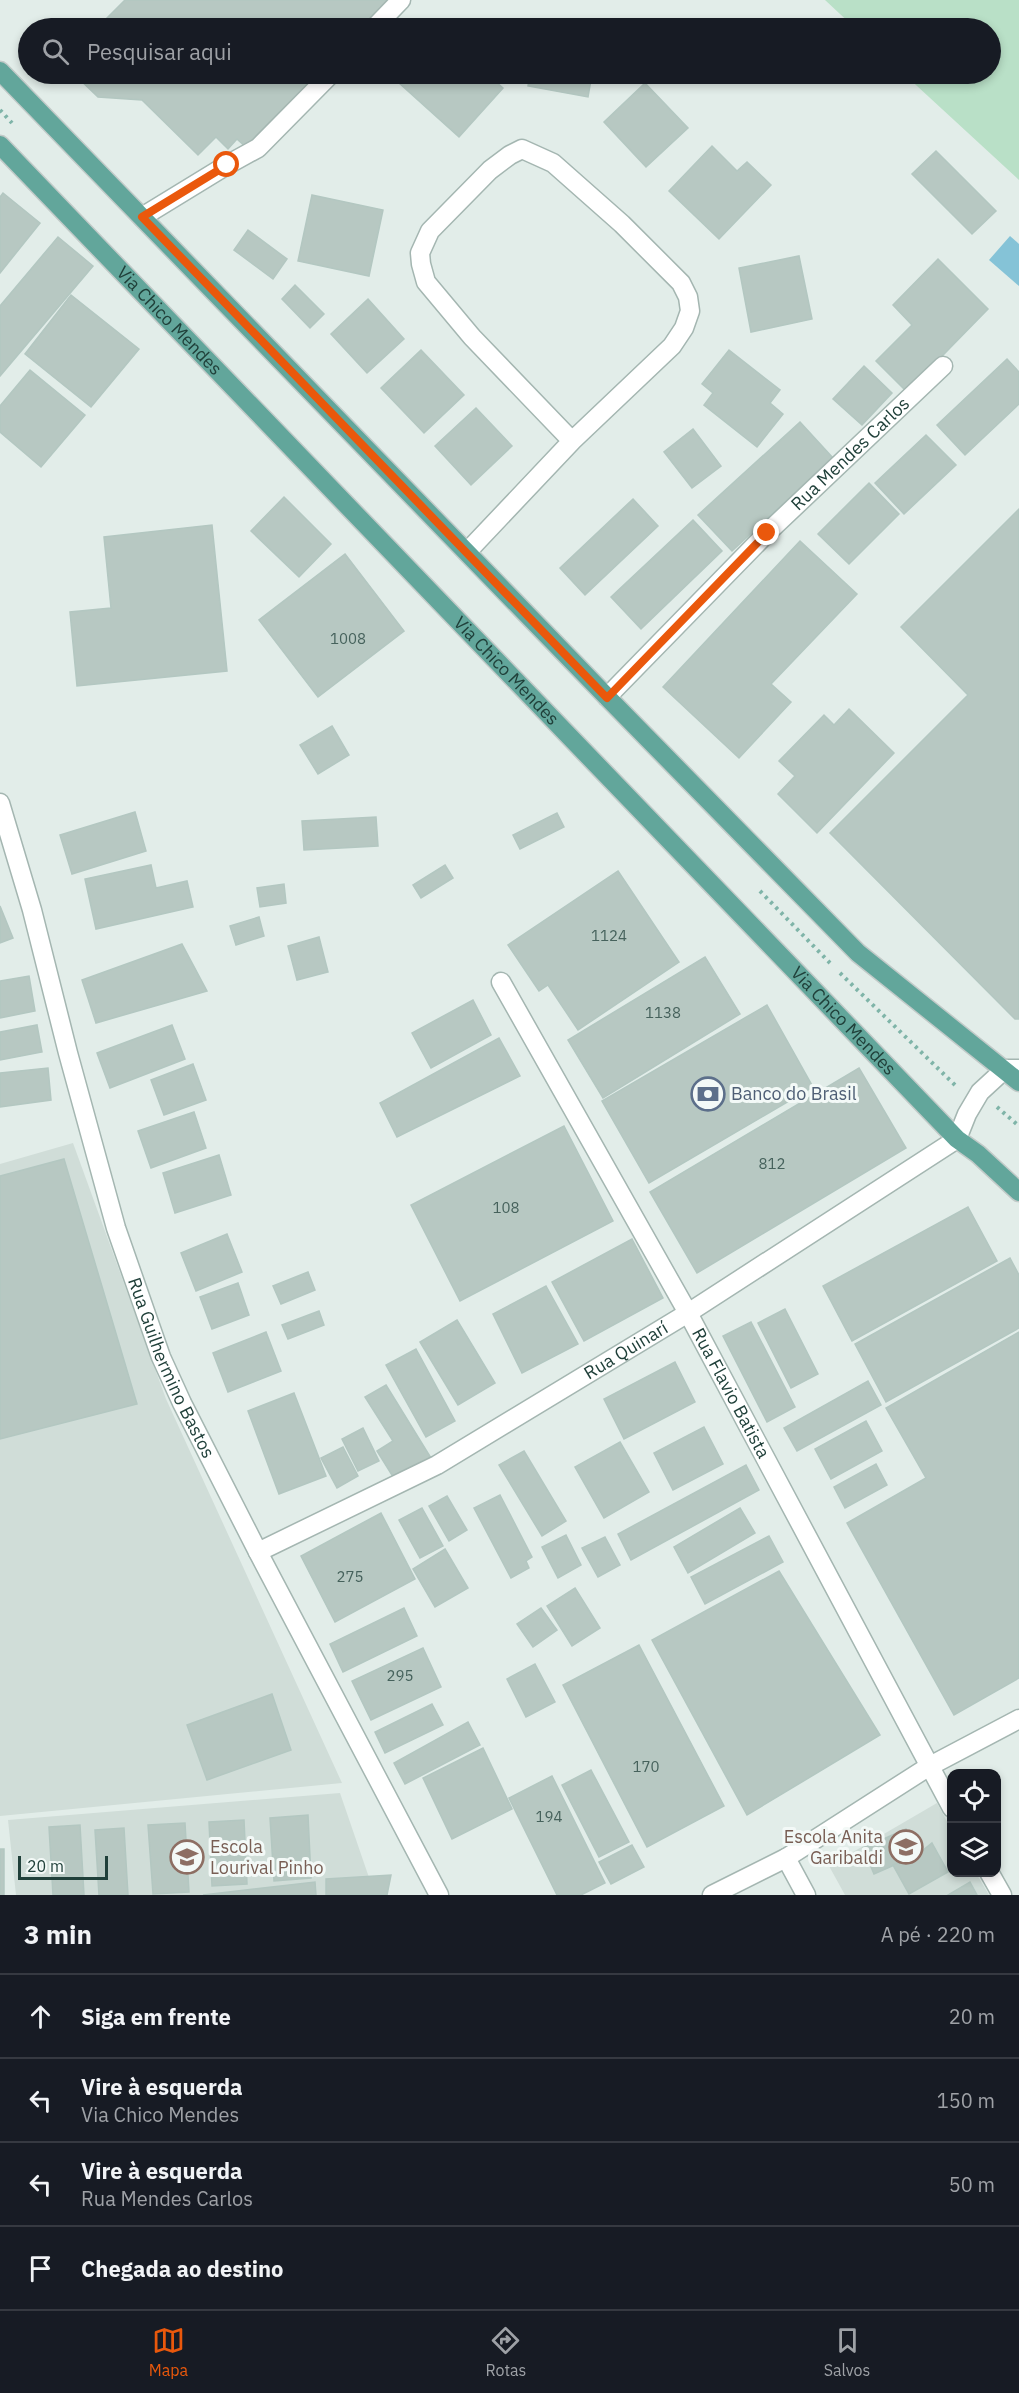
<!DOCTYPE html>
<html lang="pt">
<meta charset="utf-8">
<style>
:root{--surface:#171b24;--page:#242831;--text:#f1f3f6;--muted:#9ea1a6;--line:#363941;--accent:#ea580c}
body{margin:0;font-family:"IBM Plex Sans",sans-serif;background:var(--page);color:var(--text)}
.controls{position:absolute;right:18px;bottom:18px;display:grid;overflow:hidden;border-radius:12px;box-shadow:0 3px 9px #0003}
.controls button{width:54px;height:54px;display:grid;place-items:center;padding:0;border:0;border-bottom:2px solid var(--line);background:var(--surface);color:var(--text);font:30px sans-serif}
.scale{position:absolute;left:18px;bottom:15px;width:90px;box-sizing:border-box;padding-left:6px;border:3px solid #20403a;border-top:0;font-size:16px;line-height:21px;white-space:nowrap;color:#20403a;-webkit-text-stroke:4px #f3f9f7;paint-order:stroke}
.stop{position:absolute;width:18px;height:18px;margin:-14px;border:4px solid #ea580c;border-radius:50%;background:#fff}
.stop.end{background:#ea580c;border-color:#fff;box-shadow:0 2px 6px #0008}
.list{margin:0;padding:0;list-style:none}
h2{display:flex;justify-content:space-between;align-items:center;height:78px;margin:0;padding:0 24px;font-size:26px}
h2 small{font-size:20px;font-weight:400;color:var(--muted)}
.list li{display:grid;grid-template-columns:39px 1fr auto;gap:18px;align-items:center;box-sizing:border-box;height:84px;padding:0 24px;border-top:2px solid var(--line)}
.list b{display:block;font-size:22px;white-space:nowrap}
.list p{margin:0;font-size:20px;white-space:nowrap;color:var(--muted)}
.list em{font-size:20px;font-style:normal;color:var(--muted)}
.icon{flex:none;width:33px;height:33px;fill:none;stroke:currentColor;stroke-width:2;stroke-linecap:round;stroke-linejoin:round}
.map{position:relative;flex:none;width:1019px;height:1895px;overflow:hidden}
.search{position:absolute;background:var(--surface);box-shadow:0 3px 9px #0003;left:18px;right:18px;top:18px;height:66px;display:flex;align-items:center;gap:15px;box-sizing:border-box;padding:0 21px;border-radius:33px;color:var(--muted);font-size:22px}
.sheet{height:414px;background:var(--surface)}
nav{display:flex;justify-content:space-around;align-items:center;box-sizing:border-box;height:84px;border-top:2px solid var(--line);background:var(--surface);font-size:16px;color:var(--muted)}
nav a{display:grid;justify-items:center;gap:3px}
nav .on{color:var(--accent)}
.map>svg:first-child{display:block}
.built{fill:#d0ddd8}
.green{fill:#b9e0c7}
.water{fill:#85c3d7}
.building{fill:#b7c8c2;stroke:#b3c7c1;stroke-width:1.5}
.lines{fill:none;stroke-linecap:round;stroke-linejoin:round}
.minor-casing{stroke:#a4b6b1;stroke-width:21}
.major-casing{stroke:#c1cac8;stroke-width:21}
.path{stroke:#7fb4a8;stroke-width:4;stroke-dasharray:3 4.5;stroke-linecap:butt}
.minor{stroke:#fff;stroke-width:18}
.major{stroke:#62a69b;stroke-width:18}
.route{stroke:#ea580c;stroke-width:8}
.labels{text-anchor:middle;stroke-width:6;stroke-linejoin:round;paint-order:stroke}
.number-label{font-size:15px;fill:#46625c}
.street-label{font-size:18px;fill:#20403a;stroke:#f3f9f7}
.service-label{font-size:18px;fill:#4e5e75;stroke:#f3f9f7;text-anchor:start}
.education-label{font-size:18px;fill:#785e54;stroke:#f3f9f7;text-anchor:end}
</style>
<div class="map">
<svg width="1019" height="1895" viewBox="0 0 1019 1895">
<rect width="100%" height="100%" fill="#e2ede9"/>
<g class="built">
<polygon points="73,1143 166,1399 342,1783 0,1816 0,1164"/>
<polygon points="340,1793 375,1895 16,1895 8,1820"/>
<polygon points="937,1803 951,1829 952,1872 976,1873 989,1895 845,1895 829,1866"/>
</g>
<polygon class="green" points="825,0 1019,0 1019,180 904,74 990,74 990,28 855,28"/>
<polygon class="water" points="1010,236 1019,244 1019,286 989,260"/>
<g class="building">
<polygon points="125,0 394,0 366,28 97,28"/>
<polygon points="74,74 323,74 249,150 237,139 228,149 216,137 198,155 142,100 98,97"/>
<polygon points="407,74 487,74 503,88 459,137 399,83"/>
<polygon points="530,74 578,74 577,78 591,80 588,97 528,86"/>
<polygon points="645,83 688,128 646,167 604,122"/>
<polygon points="712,146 737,171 747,162 771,185 719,239 669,191"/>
<polygon points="936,151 996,211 972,234 912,174"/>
<polygon points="3,193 40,223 0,273 0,197"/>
<polygon points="312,195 383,210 369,276 298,261"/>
<polygon points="248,230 287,259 273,279 234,250"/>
<polygon points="58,237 93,266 0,376 0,306"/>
<polygon points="799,256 812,319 751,332 739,268"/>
<polygon points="938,259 988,309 907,392 876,361 912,325 893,305"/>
<polygon points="295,285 324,314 310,328 282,299"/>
<polygon points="71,295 139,349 91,407 25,354"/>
<polygon points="368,299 404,339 367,373 331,334"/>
<polygon points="421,350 464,395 424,433 381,388"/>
<polygon points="729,350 780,390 770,403 783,414 757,447 704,405 713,393 702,384"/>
<polygon points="1007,359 1019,372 1019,404 965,455 937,425"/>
<polygon points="864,366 892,393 862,425 833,399"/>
<polygon points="30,370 85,415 41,467 0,432 0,406"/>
<polygon points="476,408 512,446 471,485 435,446"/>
<polygon points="800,422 833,458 732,551 698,515"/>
<polygon points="693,429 721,466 692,488 664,452"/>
<polygon points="926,435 956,465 904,514 875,483"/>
<polygon points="869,483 899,514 849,564 818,534"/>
<polygon points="284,497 331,544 299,577 251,531"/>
<polygon points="633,499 658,526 585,595 560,568"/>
<polygon points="1019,509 1019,1019 1015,1019 830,833 968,695 901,627"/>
<polygon points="693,520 722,551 641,629 611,597"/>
<polygon points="212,525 227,671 77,686 70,612 111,608 104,537"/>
<polygon points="800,541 857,594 771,684 791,702 739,758 663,687"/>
<polygon points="345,554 404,631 318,697 259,620"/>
<polygon points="849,709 894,753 817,833 778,794 795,776 779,761 824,715 834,725"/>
<polygon points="332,726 349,755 318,774 300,745"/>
<polygon points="135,812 146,851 72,874 60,835"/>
<polygon points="557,813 564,827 520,849 513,835"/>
<polygon points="376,817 378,846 304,850 302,821"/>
<polygon points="151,865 156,888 187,881 193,907 96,929 85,879"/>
<polygon points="445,865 453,878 421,898 413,885"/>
<polygon points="618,871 679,962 578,1030 548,985 539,991 508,945"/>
<polygon points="284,884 286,903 260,907 257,888"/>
<polygon points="0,906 13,938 0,943"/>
<polygon points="259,917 264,936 236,945 230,926"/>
<polygon points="319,937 328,972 297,980 288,946"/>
<polygon points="182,944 207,991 96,1023 82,980"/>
<polygon points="705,957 740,1014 603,1098 568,1040"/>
<polygon points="29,976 35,1011 0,1018 0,981"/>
<polygon points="473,1000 491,1035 431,1068 412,1033"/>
<polygon points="767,1005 813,1087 649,1183 602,1101"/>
<polygon points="37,1025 42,1052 0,1060 0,1032"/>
<polygon points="172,1025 185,1059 110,1088 97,1053"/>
<polygon points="499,1038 520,1076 397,1137 380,1103"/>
<polygon points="193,1064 206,1100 164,1115 151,1080"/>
<polygon points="48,1068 51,1100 0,1107 0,1073"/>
<polygon points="859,1068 906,1148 697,1273 650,1192"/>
<polygon points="194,1112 206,1148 151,1168 138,1131"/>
<polygon points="564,1126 613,1221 460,1301 411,1205"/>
<polygon points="219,1155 231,1195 175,1213 163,1173"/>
<polygon points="64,1159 137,1404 0,1439 0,1176"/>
<polygon points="968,1207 997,1261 852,1341 823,1286"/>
<polygon points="227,1234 242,1272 196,1291 181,1253"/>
<polygon points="632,1239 663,1298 584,1341 552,1282"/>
<polygon points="1010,1258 1019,1275 1019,1328 886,1402 855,1344"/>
<polygon points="308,1272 315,1290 281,1304 273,1286"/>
<polygon points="238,1283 249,1315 212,1329 200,1297"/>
<polygon points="546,1286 578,1344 522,1373 493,1314"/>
<polygon points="785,1309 818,1374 791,1388 758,1323"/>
<polygon points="319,1311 324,1325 288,1339 282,1325"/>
<polygon points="457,1320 495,1383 458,1405 420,1342"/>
<polygon points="751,1322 795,1407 767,1422 723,1336"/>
<polygon points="266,1332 281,1371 228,1392 213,1353"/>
<polygon points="1019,1332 1019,1678 954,1715 847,1523 926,1478 886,1408"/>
<polygon points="416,1349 455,1421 426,1437 386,1365"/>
<polygon points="675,1362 695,1402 624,1439 604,1399"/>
<polygon points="868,1381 881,1405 797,1451 784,1428"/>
<polygon points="386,1385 431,1458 395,1480 377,1451 393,1441 365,1397"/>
<polygon points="294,1393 326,1476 279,1494 248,1411"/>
<polygon points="866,1421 882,1451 831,1479 815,1449"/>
<polygon points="704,1427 723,1464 673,1490 654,1453"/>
<polygon points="363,1428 379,1461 358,1471 342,1439"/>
<polygon points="620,1442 649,1492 604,1518 575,1467"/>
<polygon points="343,1447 358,1476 337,1488 321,1458"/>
<polygon points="524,1451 566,1521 542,1536 499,1465"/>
<polygon points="876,1464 887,1485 845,1508 834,1487"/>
<polygon points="746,1465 759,1490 631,1560 618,1534"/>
<polygon points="500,1495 532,1557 526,1561 529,1568 511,1578 474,1508"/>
<polygon points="447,1496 467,1530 449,1541 429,1506"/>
<polygon points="422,1508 443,1546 420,1558 399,1520"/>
<polygon points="740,1508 755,1533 688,1573 674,1547"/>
<polygon points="381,1513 415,1579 335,1622 301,1556"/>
<polygon points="566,1535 581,1565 558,1578 542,1547"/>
<polygon points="769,1536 783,1562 705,1604 691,1577"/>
<polygon points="605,1537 620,1565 598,1577 582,1548"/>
<polygon points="445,1549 468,1588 435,1607 413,1569"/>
<polygon points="779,1571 880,1735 747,1815 652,1640"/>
<polygon points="575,1588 600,1628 572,1646 547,1606"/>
<polygon points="404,1608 417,1636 343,1672 330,1644"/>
<polygon points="541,1608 557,1630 533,1647 517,1624"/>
<polygon points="639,1645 724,1806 647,1847 563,1685"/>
<polygon points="423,1648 441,1687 371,1720 352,1681"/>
<polygon points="535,1664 555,1702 526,1717 507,1679"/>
<polygon points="272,1694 291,1750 207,1780 187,1725"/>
<polygon points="432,1704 443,1725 385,1753 375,1732"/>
<polygon points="468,1722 480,1745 405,1784 394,1763"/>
<polygon points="483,1748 512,1809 452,1839 423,1778"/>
<polygon points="591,1770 629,1842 599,1857 562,1785"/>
<polygon points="552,1776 605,1883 581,1895 557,1895 509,1798"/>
<polygon points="308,1815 311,1878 274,1881 270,1818"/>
<polygon points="244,1820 247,1884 212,1886 209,1822"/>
<polygon points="185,1823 189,1892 153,1894 148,1825"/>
<polygon points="80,1825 84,1895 53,1895 49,1827"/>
<polygon points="124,1828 128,1895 99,1895 95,1830"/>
<polygon points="906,1829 917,1855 874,1874 863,1848"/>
<polygon points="932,1843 948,1872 909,1894 893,1865 917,1855"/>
<polygon points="632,1845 644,1867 611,1884 599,1862"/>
<rect x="0" y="1849" width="4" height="46"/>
<polygon points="391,1875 387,1895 326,1895 326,1879"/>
<polygon points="315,1882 316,1895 203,1895"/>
<polygon points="970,1882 977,1895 948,1895"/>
</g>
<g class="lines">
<defs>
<g id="minor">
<polyline points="374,28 401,0"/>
<polyline points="142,217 227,165 258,148 331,74"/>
<polyline points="467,552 572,441 672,346 684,328 690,311 688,297 681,283 622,224 553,163 522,149 510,155 490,170 430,231 420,253 421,264 426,282 472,337 572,441"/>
<path id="s1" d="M607,697L767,533L943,366"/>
<path id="s2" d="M0,803L32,910L68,1053L116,1228L161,1357L182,1403L258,1552L439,1895"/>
<path id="s3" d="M501,982L688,1313L952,1808"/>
<path id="s4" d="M258,1552L437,1465L688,1313L957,1139L967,1114L980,1092L1005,1069H1019"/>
<polyline points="786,1858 806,1895"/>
<polyline points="989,1872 1002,1895"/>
<polyline points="712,1895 786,1858 928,1767 1019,1719"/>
</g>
<g id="major">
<polyline points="0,71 607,697 858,953 1019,1082"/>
<path id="s5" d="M0,145L957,1139L978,1154L1019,1192"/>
</g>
</defs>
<use href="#minor" class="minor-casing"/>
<use href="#major" class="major-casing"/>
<g class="path">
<polyline points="0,110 12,123"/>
<polyline points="760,891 830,963"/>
<polyline points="840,973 957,1087"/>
<polyline points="997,1107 1019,1126"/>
</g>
<use href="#minor" class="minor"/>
<use href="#major" class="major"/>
</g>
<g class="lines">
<polyline class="route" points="227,165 142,217 607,698 767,533"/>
</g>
<defs>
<symbol id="bank-ring" viewBox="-11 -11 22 22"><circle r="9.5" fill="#f3f9f7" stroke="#5c6f8a" stroke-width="1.5"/><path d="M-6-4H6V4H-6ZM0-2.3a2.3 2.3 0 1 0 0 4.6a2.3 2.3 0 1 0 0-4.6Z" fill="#5c6f8a"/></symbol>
<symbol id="school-ring" viewBox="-11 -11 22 22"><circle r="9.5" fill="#f3f9f7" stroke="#8d6e63" stroke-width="1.5"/><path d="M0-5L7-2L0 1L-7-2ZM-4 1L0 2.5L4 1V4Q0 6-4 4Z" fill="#8d6e63"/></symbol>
</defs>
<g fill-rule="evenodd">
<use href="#bank-ring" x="689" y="1075" width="38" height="38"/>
<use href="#school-ring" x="887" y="1828" width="38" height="38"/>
<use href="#school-ring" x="168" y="1838" width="38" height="38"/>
</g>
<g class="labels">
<g class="number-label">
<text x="348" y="644">1008</text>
<text x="609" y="941">1124</text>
<text x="663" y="1018">1138</text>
<text x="772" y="1169">812</text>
<text x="506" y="1213">108</text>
<text x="350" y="1582">275</text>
<text x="400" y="1681">295</text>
<text x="646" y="1772">170</text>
<text x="549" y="1822">194</text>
</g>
<g class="street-label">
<text dy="6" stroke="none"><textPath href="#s5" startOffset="244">Via Chico Mendes</textPath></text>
<text dy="6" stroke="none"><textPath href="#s1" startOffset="344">Rua Mendes Carlos</textPath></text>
<text dy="6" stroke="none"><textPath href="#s5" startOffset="730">Via Chico Mendes</textPath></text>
<text dy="6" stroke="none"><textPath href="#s5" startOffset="1216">Via Chico Mendes</textPath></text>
<text dy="6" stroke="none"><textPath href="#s4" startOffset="420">Rua Quinarí</textPath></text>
<text dy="6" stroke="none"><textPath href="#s2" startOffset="591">Rua Guilhermino Bastos</textPath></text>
<text dy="6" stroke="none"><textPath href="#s3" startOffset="471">Rua Flavio Batista</textPath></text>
</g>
<g class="service-label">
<text x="731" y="1100">Banco do Brasil</text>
</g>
<g class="education-label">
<text x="883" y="1843">Escola Anita<tspan x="883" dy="21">Garibaldi</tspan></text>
<text x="210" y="1853" text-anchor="start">Escola<tspan x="210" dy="21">Lourival Pinho</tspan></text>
</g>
</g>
</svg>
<div class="controls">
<button><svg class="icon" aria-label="locate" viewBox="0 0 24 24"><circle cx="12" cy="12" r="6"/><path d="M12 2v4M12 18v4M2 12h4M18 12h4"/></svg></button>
<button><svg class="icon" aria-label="layers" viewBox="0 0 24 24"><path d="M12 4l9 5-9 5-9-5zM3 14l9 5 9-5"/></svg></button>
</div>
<div class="scale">20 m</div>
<div class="stop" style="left:227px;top:165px"></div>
<div class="stop end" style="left:767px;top:533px"></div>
<div class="search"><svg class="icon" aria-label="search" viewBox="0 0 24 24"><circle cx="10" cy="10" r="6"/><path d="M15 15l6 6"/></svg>Pesquisar aqui</div>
</div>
<section class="sheet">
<h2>3 min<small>A pé · 220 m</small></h2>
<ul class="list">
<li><svg class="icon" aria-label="ahead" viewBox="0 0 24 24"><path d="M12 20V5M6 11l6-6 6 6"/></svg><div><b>Siga em frente</b></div><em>20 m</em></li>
<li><svg class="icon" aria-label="left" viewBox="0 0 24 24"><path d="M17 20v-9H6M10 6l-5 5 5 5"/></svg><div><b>Vire à esquerda</b><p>Via Chico Mendes</p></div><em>150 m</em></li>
<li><svg class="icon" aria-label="left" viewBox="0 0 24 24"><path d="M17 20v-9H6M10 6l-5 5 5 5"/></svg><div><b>Vire à esquerda</b><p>Rua Mendes Carlos</p></div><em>50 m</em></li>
<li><svg class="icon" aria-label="arrive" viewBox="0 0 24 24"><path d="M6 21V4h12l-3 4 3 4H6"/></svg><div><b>Chegada ao destino</b></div></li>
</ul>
</section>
<nav>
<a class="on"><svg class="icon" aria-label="map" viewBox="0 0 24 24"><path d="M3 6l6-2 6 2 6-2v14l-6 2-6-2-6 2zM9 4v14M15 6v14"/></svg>Mapa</a>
<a><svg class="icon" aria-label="directions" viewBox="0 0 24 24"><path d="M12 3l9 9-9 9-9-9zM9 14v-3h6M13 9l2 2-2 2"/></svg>Rotas</a>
<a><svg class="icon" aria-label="saved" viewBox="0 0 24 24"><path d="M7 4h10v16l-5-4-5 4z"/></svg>Salvos</a>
</nav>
